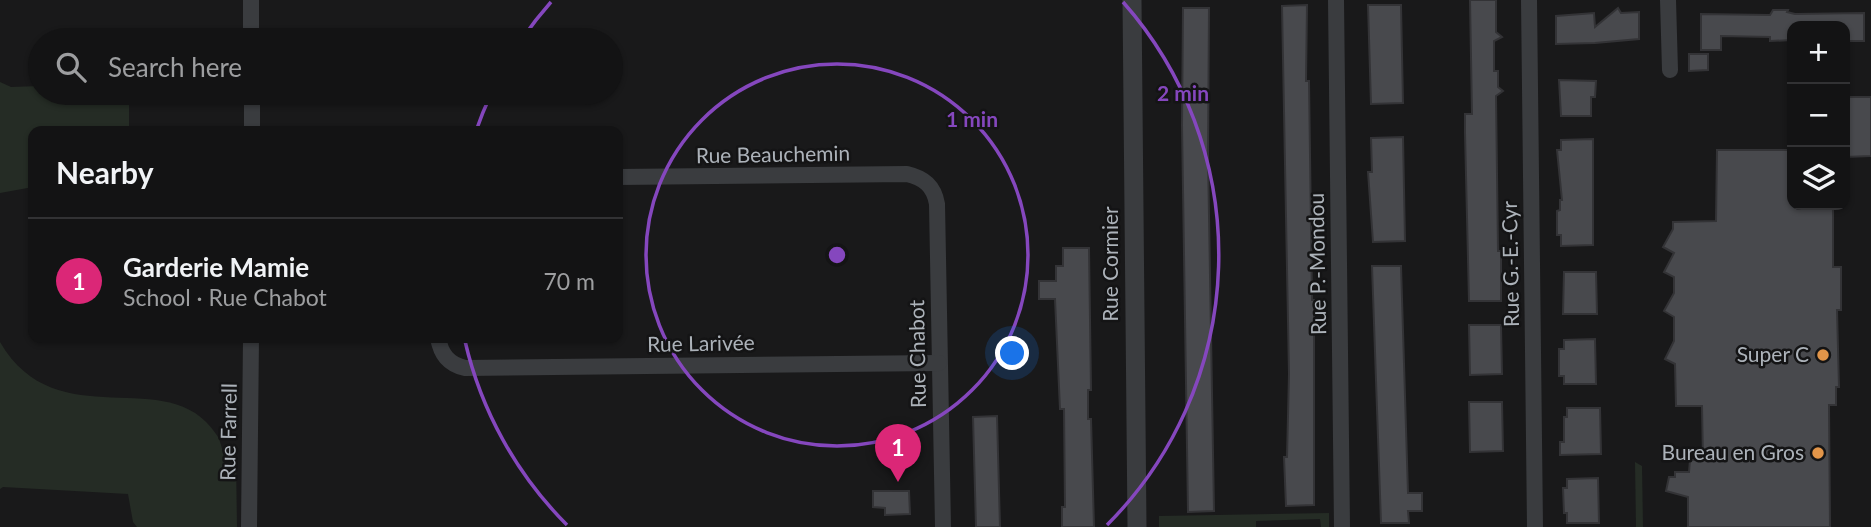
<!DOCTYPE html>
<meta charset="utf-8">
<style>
:root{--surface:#131314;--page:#1c1c1d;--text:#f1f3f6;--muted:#9d9ea0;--line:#323234;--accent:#db2777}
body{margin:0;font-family:Lato,sans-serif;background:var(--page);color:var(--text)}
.controls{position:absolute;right:21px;top:21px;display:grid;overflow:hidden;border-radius:14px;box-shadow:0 2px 5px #0004}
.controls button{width:63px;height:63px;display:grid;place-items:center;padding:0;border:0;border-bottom:2px solid var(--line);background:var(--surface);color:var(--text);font:35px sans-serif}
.you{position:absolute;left:1013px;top:354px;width:24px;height:24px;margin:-18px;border:5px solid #fff;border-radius:50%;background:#1a73e8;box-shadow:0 0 0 10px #1a73e833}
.badge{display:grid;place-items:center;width:46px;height:46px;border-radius:50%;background:var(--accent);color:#fff;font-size:23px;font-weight:700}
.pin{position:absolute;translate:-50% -58px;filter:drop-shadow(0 2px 4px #0008)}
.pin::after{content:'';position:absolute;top:37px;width:24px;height:21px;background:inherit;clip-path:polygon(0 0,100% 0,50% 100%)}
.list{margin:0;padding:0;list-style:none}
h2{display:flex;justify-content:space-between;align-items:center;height:91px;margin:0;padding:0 28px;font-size:30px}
h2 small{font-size:23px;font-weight:400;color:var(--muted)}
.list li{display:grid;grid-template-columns:46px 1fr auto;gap:21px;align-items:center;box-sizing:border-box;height:126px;padding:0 28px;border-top:2px solid var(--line)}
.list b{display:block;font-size:26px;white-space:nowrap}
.list p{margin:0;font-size:23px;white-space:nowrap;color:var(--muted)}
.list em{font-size:23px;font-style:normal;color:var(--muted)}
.icon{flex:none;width:38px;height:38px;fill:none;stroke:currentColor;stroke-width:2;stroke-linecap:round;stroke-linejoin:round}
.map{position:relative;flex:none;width:1871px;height:527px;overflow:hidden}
.search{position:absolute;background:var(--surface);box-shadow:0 2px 5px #0004;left:28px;top:28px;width:595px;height:77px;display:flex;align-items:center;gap:18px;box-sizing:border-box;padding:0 24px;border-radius:38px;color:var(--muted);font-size:26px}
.panel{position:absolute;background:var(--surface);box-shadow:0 2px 5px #0004;left:28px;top:126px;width:595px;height:217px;border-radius:14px}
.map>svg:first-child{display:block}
.green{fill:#252c25}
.building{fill:#48494d;stroke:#333336;stroke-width:2}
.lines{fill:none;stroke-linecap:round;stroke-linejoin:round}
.minor{stroke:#3a3c3f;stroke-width:16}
.tertiary{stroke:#3a3c3f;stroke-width:19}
.ring{fill:none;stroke:#8547be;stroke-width:3.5}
.poi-dot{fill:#e29549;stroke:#141415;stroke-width:2.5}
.labels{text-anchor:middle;stroke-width:5;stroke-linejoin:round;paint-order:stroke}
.street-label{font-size:21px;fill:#acb2b9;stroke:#141415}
.poi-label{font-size:21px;fill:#acb2b9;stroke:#141415;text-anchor:end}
.centre{fill:#8547be;stroke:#141415;stroke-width:3.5}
.ring-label{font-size:21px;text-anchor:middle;font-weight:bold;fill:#8547be;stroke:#141415;stroke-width:5;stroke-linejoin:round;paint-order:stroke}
</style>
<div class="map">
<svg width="1871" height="527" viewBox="0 0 1871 527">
<rect width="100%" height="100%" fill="#19191a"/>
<g class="green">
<polygon points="0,82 11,87 40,86 40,93 129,93 129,131 33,131 33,187 0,193"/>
<path d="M0,342C57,440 168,361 216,434C221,440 222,451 225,459L236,460L237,527H137L133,522L128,494L3,487L0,489Z"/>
<polygon points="1635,462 1642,466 1643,527 1636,527"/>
<polygon points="1329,513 1329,527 1321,527 1320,519 1256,521 1256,527 1159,527 1159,516"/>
</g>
<g class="building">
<polygon points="1470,0 1496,0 1496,32 1502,37 1494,41 1494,71 1498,71 1498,87 1503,91 1496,96 1498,251 1501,251 1501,301 1469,301 1465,133 1465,114 1472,114"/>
<polygon points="1307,5 1306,81 1309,81 1312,300 1314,300 1314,505 1286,506 1284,457 1287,457 1289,374 1282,6"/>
<polygon points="1368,5 1401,5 1403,103 1371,104"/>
<polygon points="1183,8 1209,8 1208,156 1214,511 1188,512 1182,125"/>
<polygon points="1618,8 1621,13 1639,12 1639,39 1595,43 1556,44 1556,16 1594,13 1595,27"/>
<polygon points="1773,10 1788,10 1787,12 1795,14 1864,13 1864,41 1845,41 1845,26 1792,26 1792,40 1770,41 1770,37 1721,36 1721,50 1701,50 1701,14 1770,15"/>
<polygon points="1689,54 1708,54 1708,70 1689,71"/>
<polygon points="1559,80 1596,81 1595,97 1591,97 1591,116 1561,116"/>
<polygon points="1845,97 1871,97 1871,156 1845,157"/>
<polygon points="1403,137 1405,241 1373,242 1368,172 1372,172 1371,138"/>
<polygon points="1593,139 1593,245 1561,246 1561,235 1557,235 1557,211 1560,210 1560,200 1562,200 1557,150 1561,150 1561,140"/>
<polygon points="1717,150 1792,150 1792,205 1833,205 1833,267 1841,267 1841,310 1837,310 1839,387 1836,387 1836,405 1829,405 1830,527 1688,527 1688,497 1666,491 1669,477 1675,477 1675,472 1689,472 1690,460 1703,460 1702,406 1676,406 1675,364 1665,359 1674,341 1674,317 1664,311 1674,293 1674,277 1664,272 1674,253 1663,247 1673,229 1673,222 1716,221"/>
<polygon points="1063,248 1089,248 1091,390 1088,390 1088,419 1091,419 1094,527 1062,527 1062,507 1065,507 1064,409 1060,409 1055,299 1039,299 1039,281 1056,281 1056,266 1063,266"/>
<polygon points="1372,266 1401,266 1408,493 1422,493 1422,511 1408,511 1409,523 1381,523"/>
<polygon points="1564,272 1596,272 1597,314 1563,314"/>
<polygon points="1469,325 1501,325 1502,374 1470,375"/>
<polygon points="1595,339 1596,384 1564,384 1564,376 1559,376 1559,349 1564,349 1564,340"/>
<polygon points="1469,402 1502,402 1503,451 1470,452"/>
<polygon points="1567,408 1600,408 1601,454 1560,455 1560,442 1564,442 1564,417 1567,417"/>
<polygon points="997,416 1000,527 976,527 973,417"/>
<polygon points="1598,478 1599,523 1567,523 1567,513 1564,513 1563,488 1567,488 1567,479"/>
<polygon points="873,491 909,491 910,514 885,515 885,508 873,507"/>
</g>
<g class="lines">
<g class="minor">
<polyline points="251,0 251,40"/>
<polyline points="1336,0 1342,527"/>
<polyline points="1529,0 1535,527"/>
<polyline points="1668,0 1670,70"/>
<polyline points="252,93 252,131"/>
<path d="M618,177L907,174C924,178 934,186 937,204L943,527"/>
<path d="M438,338C441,354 448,364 465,368L939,363"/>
<polyline points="249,527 251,338"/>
</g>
<polyline class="tertiary" points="1132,0 1137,527"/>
</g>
<g class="ring">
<circle cx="837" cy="255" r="191"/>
<path d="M567 525A382 382 0 0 1 465 341M476 131A382 382 0 0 1 491 94M522 39A382 382 0 0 1 551 2M1123 2A382 382 0 0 1 1107 525"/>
</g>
<g class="poi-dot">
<circle cx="1823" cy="355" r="7"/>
<circle cx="1818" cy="453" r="7"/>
</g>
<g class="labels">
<g class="street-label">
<text transform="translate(773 155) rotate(-1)" y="7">Rue Beauchemin</text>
<text transform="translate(1111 264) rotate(-90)" y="7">Rue Cormier</text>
<text transform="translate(1318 264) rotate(-91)" y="7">Rue P.-Mondou</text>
<text transform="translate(1511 264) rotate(-91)" y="7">Rue G.-E.-Cyr</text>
<text transform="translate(701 344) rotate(-1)" y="7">Rue Larivée</text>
<text transform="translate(918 354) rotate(-91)" y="7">Rue Chabot</text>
<text transform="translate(229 432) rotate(-89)" y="7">Rue Farrell</text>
</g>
<g class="poi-label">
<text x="1809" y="362">Super C</text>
<text x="1804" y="460">Bureau en Gros</text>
</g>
</g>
<circle cx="837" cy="255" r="10" class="centre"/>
<g class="ring-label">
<text x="1183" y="101">2 min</text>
<text x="972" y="127">1 min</text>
</g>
</svg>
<div class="controls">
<button>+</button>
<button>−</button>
<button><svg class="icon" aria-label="layers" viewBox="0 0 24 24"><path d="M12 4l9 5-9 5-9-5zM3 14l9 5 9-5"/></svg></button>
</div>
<div class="you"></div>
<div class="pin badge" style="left:898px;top:482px">1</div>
<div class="search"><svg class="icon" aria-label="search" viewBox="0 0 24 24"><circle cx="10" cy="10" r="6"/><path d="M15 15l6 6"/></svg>Search here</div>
<section class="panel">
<h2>Nearby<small></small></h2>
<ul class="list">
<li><span class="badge">1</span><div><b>Garderie Mamie</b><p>School · Rue Chabot</p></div><em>70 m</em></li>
</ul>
</section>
</div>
